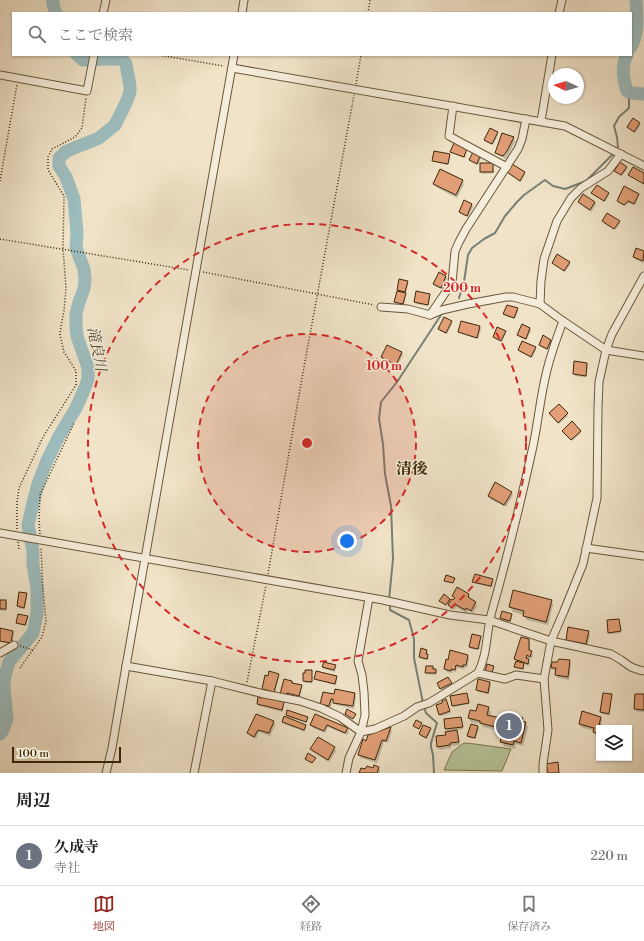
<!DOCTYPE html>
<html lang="ja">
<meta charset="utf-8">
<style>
:root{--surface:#fff;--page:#f6f6f6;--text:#202124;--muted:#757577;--line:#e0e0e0;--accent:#8f2418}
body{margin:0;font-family:"Libre Bodoni","Noto Serif JP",serif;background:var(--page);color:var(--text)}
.controls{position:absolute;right:12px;bottom:12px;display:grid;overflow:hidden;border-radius:0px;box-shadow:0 1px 3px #0004}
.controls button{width:36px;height:36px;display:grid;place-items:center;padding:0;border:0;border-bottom:1px solid var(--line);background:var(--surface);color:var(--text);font:20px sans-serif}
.compass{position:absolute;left:548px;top:68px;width:36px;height:36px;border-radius:50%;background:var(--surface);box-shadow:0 1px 3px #0004;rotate:274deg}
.scale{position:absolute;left:12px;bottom:10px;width:109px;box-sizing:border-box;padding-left:4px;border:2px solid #3d2809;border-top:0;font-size:11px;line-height:14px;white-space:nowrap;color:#3d2809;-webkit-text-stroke:3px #f5eddb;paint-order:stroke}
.you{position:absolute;left:347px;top:541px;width:14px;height:14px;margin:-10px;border:3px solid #fff;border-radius:50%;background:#1a73e8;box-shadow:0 0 0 6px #1a73e833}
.badge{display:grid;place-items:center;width:26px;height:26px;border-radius:50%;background:var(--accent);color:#fff;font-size:13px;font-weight:700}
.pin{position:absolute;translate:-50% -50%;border:2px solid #fff;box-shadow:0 1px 4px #0006}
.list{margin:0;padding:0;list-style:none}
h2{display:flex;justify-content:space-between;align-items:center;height:52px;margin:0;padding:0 16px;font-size:17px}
h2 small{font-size:13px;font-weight:400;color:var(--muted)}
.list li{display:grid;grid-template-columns:26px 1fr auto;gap:12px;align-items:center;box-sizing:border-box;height:60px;padding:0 16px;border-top:1px solid var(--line)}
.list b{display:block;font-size:15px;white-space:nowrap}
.list p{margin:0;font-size:13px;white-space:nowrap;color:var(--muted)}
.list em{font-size:13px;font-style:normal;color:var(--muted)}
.icon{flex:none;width:22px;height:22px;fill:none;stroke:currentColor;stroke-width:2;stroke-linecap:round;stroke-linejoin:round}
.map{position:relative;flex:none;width:644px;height:773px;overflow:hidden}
.search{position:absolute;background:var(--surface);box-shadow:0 1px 3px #0004;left:12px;right:12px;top:12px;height:44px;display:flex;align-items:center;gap:10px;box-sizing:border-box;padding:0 14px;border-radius:0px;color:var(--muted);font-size:15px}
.sheet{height:112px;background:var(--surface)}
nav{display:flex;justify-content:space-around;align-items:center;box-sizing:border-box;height:56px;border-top:1px solid var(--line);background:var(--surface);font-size:11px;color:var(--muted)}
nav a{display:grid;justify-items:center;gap:2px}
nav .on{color:var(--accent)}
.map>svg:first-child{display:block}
.green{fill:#b6c498;stroke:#7a7650}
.shadow{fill:#0003}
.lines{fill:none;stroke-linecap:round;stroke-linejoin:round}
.stream{stroke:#778176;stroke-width:2}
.river{stroke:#9dbdbe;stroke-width:13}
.building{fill:#e29f77;stroke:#3d2809}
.minor-casing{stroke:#6a5739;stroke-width:9}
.path{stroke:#3d2809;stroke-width:1.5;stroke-dasharray:1 2;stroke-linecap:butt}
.minor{stroke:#f5eddb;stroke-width:7}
.ring{fill:none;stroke:#d62828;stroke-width:2;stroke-dasharray:7 5}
.labels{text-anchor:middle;stroke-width:3;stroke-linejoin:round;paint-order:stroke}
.water-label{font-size:15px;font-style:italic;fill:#554d36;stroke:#f5eddb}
.quarter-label{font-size:16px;font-weight:bold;fill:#3d2809;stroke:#f5eddb}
.centre{fill:#d62828;stroke:#f5eddb;stroke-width:2}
.ring-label{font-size:12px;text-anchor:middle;font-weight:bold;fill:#d62828;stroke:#f5eddb;stroke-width:3;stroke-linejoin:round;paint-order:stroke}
</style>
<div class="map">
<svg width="644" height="773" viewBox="0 0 644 773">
<rect width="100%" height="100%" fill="#f0e3c8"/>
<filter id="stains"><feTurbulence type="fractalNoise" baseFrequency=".005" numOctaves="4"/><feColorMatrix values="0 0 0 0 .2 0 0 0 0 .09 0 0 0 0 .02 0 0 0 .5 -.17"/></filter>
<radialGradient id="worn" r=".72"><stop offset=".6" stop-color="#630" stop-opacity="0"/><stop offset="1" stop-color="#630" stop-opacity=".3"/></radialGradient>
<polygon class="green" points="464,743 475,744 511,749 502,771 444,770 452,752"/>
<g class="shadow">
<polygon points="639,124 640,126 635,133 628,127"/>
<polygon points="497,133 498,135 493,145 486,142 485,140"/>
<polygon points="513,138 515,141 509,154 505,159 498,155 496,152"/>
<polygon points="466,149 467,151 465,158 453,153 452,152"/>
<polygon points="449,155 450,156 448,165 435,162 434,161"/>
<polygon points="480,157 481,158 478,165 472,162 470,160"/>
<polygon points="481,164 492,164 493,166 494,173 482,174 481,172"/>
<polygon points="626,167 627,169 622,176 616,172"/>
<polygon points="508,172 524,173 525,174 521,182 509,174"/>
<polygon points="462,181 464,184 457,198 436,187 434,184"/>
<polygon points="593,193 608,194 609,195 605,202 594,195"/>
<polygon points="638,194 639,196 635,205 629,203 625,206 619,203 618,201"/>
<polygon points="465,202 472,205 473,207 468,217 461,214 460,212"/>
<polygon points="579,202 595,203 596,204 591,212 580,204"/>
<polygon points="603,221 619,221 620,223 615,230 604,223"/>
<polygon points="637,249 644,252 644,263 635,259 634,257"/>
<polygon points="553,263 569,263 570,265 565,272 554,264"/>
<polygon points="439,274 446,277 447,279 442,289 435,286 434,284"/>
<polygon points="407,282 408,284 406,293 404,293 406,296 404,306 397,304 396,302 400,293 398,290"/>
<polygon points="429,295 430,296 428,306 416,304 415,302"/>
<polygon points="517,309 518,311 515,319 505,316 504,314"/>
<polygon points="451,322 452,324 447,334 440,331 439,329"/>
<polygon points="480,327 481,329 478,339 460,333 459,332"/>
<polygon points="530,329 531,331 526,340 519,337 518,335"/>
<polygon points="505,332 506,333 502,342 495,339 494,337"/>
<polygon points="550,340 551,342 548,350 541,347 540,345"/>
<polygon points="388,346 402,353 403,355 397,366 383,359 382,357"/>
<polygon points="535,348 536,350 532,358 520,352 519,350"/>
<polygon points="575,362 587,364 588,366 586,377 575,376 574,374"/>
<polygon points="567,414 568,416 559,424 551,415"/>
<polygon points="564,432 580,432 581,433 572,441"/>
<polygon points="511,492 513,495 506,507 490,499 489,496"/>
<polygon points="492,579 493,581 492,588 474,583 473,581"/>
<polygon points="514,591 551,601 553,605 548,625 527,620 524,615 513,612 510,607"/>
<polygon points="20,593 26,594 27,596 25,609 19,608 18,606"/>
<polygon points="469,595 470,598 470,599 475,603 477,606 473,613 468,610 467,613 456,607 454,610 451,608 449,605 455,600 453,596"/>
<polygon points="0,601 6,601 7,603 6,611 0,610"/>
<polygon points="511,615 512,616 511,622 502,620 501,618"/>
<polygon points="27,617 28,619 26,626 18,624 17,622"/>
<polygon points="619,620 621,633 610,634 609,633"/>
<polygon points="0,629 13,631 14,633 12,644 0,642"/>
<polygon points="588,632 590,635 587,647 568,643 567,640"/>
<polygon points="480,637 481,638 479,650 471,649 470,647"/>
<polygon points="528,640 530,643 530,651 533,655 532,659 529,657 528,659 530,663 529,666 524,664 523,669 515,668 518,663 516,659"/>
<polygon points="426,650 427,652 427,655 429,657 428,660 421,659 420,657"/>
<polygon points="468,656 469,659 467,668 465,667 464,669 457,668 456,672 453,671 452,673 447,672 445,669"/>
<polygon points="569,661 571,664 569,680 558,678 556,675 557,671 554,671 552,668"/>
<polygon points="335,666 336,667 335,672 324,669 323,667"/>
<polygon points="433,667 434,670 436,670 437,672 436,675 427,674 426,672"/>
<polygon points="311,671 312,673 312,683 305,683 304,681 304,674"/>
<polygon points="278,675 279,676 275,693 264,690 263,688 269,677"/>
<polygon points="336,676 337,678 336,685 316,680 315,678"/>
<polygon points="448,678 452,685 442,690 438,684"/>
<polygon points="292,681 293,683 301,686 302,688 300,697 288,694 287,697 281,694"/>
<polygon points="490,683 491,684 489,694 478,692 477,690"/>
<polygon points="354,694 356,697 354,709 336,705 332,700 331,709 323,707 321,704 335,695"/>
<polygon points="604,694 611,695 612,697 609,715 602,714 601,712"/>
<polygon points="644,695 644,712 637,712 635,709"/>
<polygon points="467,696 469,704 454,707 453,706"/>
<polygon points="447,702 451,713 441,716 440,714"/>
<polygon points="283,703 284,705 283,712 259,706 258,704"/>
<polygon points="488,708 491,712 490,716 505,720 513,719 522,719 528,727 523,746 516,744 515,749 504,746 502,742 504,732 483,727 481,724 471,722 469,718 477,712"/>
<polygon points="287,715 307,717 308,719 307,723 288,717"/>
<polygon points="315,715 347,729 349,732 347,735 328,727 325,733 313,728 311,725"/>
<polygon points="601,717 602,720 601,726 602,728 599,728 599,736 595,735 594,732 594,731 581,727 580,724"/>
<polygon points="461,718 463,729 456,730 458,734 460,745 451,746 451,748 440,750 438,747 447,736 448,732 446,729 445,720"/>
<polygon points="274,722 275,725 270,736 259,732 256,739 250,736 248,733"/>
<polygon points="283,722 305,726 306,727 305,732 284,724"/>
<polygon points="478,727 479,729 475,739 469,738 468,736"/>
<polygon points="390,728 392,731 388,743 384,742 377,763 361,758 359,755 367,742"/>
<polygon points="430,729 431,731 427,739 421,736 420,734"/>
<polygon points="318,738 334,748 336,751 329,762 313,752 311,749"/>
<polygon points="379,768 380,771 380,773 360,773"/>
</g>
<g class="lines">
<g class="stream">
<polyline points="617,150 618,148 617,137 614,126 619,117 629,108 629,100 627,91"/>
<polyline points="459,298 464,282 468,255 472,248 484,239 495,233 505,216 517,202 524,195 545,180 553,186 565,189 586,181 614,153"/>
<polyline points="389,600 393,559 391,506 385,474 383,444 379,419 381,402 397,382 441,315"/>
<polyline points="390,604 390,610 409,620 414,639 414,658 423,703"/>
<polyline points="424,707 426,713 437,723 431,743 431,747 433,755 434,773"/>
</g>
<g class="river">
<path d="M53,0C52,5 54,9 56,13"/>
<path d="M631,47C639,31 637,18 636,0"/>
<path d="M627,55C621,66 623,79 627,91L632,93L644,94"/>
<polyline points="0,734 3,730 7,719 4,688 5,675 9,662 33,633 37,614 37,588 33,565 33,551 28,525 33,503 38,484 46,463 58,438 76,408 84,390 88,379 88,368 77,336 76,326 76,314 79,302 84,289 85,280 84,269 76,248 77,233 74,199 66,177 59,166 59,158 67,151 99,138 115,125 126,103 130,92 130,86 126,64 122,59 106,59 83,60 77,55"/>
</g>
</g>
<g class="building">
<polygon points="633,118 640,123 634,132 627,127"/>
<polygon points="490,128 498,132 492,144 484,140"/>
<polygon points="502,133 514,137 507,151 503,156 495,153"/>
<polygon points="454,143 467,148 464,157 450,152"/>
<polygon points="434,151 450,154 448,164 432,161"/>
<polygon points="473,152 480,156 477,164 469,160"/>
<polygon points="620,162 627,167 621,175 614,171"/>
<rect x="480" y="163" width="13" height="9"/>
<polygon points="512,164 525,172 520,181 507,172"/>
<polygon points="633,167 644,173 644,184 628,175"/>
<polygon points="440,169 463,180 456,195 433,184"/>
<polygon points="597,185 609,193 604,201 591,193"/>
<polygon points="624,186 639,194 634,204 628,201 624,205 617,201"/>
<polygon points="583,194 595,202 590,210 578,202"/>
<polygon points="464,200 472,204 467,216 459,212"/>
<polygon points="607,213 620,221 614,229 602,221"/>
<polygon points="636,248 644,251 643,261 633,257"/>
<polygon points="557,254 570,262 564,271 552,263"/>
<polygon points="439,272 446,276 441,288 433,284"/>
<polygon points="399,279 408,281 405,292 397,290"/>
<polygon points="397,291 406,293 403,304 394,302"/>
<polygon points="416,291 430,294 428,305 414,302"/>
<polygon points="507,305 518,308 514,318 503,314"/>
<polygon points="444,317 452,321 446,333 438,329"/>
<polygon points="461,321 480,326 477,338 458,332"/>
<polygon points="522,324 530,328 526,339 517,335"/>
<polygon points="497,327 506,331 501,341 493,337"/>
<polygon points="543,335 551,340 547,349 539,345"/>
<polygon points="522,341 536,347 531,357 518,350"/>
<polygon points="387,345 402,352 396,365 381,357"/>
<polygon points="574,361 587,363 586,376 573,374"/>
<polygon points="559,404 568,413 558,423 549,413"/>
<polygon points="572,421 581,431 571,440 562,431"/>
<polygon points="495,482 512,492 504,505 488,496"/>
<polygon points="475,574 493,579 491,586 472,582"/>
<polygon points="446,575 455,578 453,583 444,581"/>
<polygon points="457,587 469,594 468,597 476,602 471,611 466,608 465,610 455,604 452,608 448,605 451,599 453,600 455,598 452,596"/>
<polygon points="513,590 552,600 546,622 523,616 524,611 509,607"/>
<polygon points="19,592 27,593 24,608 17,606"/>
<polygon points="444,594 450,599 446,605 439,601"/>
<rect x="0" y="600" width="6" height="9"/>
<polygon points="502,611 512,614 510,621 500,618"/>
<polygon points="18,614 28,616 25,625 16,623"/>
<polygon points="619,619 621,631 608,633 607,620"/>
<polygon points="568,627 589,631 586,644 566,640"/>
<polygon points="0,628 13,631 11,643 0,641"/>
<polygon points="472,634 481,636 478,649 469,647"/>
<polygon points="521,637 529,639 529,650 532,651 530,657 527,655 526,658 529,659 528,664 514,659"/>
<polygon points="421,648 427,650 426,654 428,654 427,659 419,657"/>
<polygon points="450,650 468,655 466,665 463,665 463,667 456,665 455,670 451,669 451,671 444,669 446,659 448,660"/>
<polygon points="559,659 570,660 568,677 555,675 556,668 551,668 552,662 557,662"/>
<polygon points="516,661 524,663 523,669 514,667"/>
<polygon points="324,662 336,665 334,670 322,667"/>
<polygon points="487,664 494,666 492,673 485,672"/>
<polygon points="426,666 433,666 433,669 436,669 436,673 425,673"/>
<polygon points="305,670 312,670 312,682 303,681 303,673 305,673"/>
<polygon points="269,671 279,674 274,692 262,689 265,675 268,676"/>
<polygon points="316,671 337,676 335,684 314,679"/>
<polygon points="448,677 452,683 440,689 437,683"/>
<polygon points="284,679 292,681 292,683 302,685 299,696 287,693 286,695 280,694"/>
<polygon points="478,679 490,682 488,693 476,690"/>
<polygon points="335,689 355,693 353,706 333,703 333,699 331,699 329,706 320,704 323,692 334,694"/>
<polygon points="467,693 469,703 452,706 450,696"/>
<polygon points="603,693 612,694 609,714 600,712"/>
<polygon points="635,694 644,694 644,710 634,709"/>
<polygon points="262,696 284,702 282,710 257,704 258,697 262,698"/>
<polygon points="446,699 450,711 439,715 436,705 442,703 442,701"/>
<polygon points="478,704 489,707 487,715 505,719 505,716 512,718 513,716 523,718 522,721 526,722 521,743 514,741 513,745 500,742 504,729 480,723 480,721 468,718 470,710 476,711"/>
<polygon points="347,709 356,714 353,719 345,714"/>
<polygon points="287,710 308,717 306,722 286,715"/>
<polygon points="582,711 601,717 599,725 601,725 601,728 599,728 599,734 593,732 594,728 579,724"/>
<polygon points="256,714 274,721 269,733 258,730 254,737 247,733"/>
<polygon points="315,714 348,728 345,733 327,725 324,731 310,725"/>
<polygon points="284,716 306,725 304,730 282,722"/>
<polygon points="461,717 463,727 445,729 444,719"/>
<polygon points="416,720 422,723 419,729 413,726"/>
<polygon points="471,724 478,726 475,738 467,736"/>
<polygon points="423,725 431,728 426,738 419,734"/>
<polygon points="391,727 386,741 382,740 375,760 358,755 363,739 366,741 368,735"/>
<polygon points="457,730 459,742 450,743 450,745 437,747 436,736 446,735 445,732"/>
<polygon points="318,737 335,747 328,760 310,749"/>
<polygon points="308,753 316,758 312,763 305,759"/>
<polygon points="558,762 559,773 548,773 546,764"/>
<polygon points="374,765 379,767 377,773 359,773 361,768 365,769 367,766 373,768"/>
</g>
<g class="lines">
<defs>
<g id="minor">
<polyline points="103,13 106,0"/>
<polyline points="242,13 244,0"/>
<polyline points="559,13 562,0"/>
<polyline points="232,68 565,126 644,166"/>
<polyline points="0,75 87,91 94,55"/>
<polyline points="453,106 449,136 507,167"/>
<polyline points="541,121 552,55"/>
<polyline points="540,304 541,281 544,259 557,221 571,198 581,188 608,171 621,154"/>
<polyline points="381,307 408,309 430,315 442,310 468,304 506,297 513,297 540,304 563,321 606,350 644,356"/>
<polyline points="430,315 452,283 455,251 459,242 466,229 518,149 522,139 526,119"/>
<polyline points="0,533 383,600 450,615 489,620 551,641 611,654 621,660 631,667 639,670 644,671"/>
<polyline points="586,548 643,556"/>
<polyline points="0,653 14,645"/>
<polyline points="126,666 212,681 264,694 300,701 321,708 340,717 361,732 365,715 364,692 362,675 358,661 369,598"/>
<polyline points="478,673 505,679 516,675 544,679"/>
<polyline points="106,773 112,748 126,666 234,55"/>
<polyline points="194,773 212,681"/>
<path d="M346,773L349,758L361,732L375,729L404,716L417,707L429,703L478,673C488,654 486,631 492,611C507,558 520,505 532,451C538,425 540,397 547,370C551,354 557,337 563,321"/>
<polyline points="543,773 543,764 548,730 544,679 551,641 564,611 583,564 597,498 598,408 599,382 606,350 612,334 644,276"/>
</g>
</defs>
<use href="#minor" class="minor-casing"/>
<g class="path">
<polyline points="368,13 370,0"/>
<polyline points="159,55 224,66"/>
<polyline points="356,84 361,55"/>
<polyline points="0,181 17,84"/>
<polyline points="0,239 189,270"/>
<polyline points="203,272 374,305"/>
<polyline points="17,529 17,502 19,488 43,437 76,385 76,371 64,352 60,335 61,326 64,311 66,288 63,249 64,196 48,170 48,157 52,149 75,137 82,128 86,98"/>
<polyline points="40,534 39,520 40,495 66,440 74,423"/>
<polyline points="18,542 19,550"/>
<polyline points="268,574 302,378 354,95"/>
<polyline points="20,646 33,650"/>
<polyline points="20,668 42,637 46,621 43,590 41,548"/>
<polyline points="247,682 266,585"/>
</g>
<use href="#minor" class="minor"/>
</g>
<circle cx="307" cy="443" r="109" fill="#d62828" fill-opacity=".12"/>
<g class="ring">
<circle cx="307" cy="443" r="109"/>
<circle cx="307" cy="443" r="219"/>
</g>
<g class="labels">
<g class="water-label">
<text transform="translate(97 349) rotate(79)" y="5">滝良川</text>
</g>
<g class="quarter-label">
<text x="412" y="474">清後</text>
</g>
</g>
<circle cx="307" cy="443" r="6" class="centre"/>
<g class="ring-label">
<text x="462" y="292">200 m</text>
<text x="384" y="370">100 m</text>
</g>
<rect width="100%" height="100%" filter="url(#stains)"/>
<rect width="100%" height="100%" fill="url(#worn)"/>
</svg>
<div class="controls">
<button><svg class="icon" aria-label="layers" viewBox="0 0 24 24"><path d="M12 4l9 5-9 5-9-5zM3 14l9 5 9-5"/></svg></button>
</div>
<svg class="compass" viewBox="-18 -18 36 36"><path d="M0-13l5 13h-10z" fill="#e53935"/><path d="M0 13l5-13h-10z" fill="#757577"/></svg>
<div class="scale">100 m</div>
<div class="you"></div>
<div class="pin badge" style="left:509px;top:726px;background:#6b7280">1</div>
<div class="search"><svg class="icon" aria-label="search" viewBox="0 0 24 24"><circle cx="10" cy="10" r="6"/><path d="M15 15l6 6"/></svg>ここで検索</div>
</div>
<section class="sheet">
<h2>周辺<small></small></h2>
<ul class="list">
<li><span class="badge" style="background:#6b7280">1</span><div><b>久成寺</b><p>寺社</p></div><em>220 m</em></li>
</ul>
</section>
<nav>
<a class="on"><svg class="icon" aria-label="map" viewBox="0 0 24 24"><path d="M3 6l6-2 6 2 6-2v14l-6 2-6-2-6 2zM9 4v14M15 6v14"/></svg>地図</a>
<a><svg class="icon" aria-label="directions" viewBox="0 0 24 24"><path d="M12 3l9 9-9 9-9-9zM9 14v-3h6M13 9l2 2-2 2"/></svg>経路</a>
<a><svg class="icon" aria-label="saved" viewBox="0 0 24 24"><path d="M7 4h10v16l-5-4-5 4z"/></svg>保存済み</a>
</nav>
